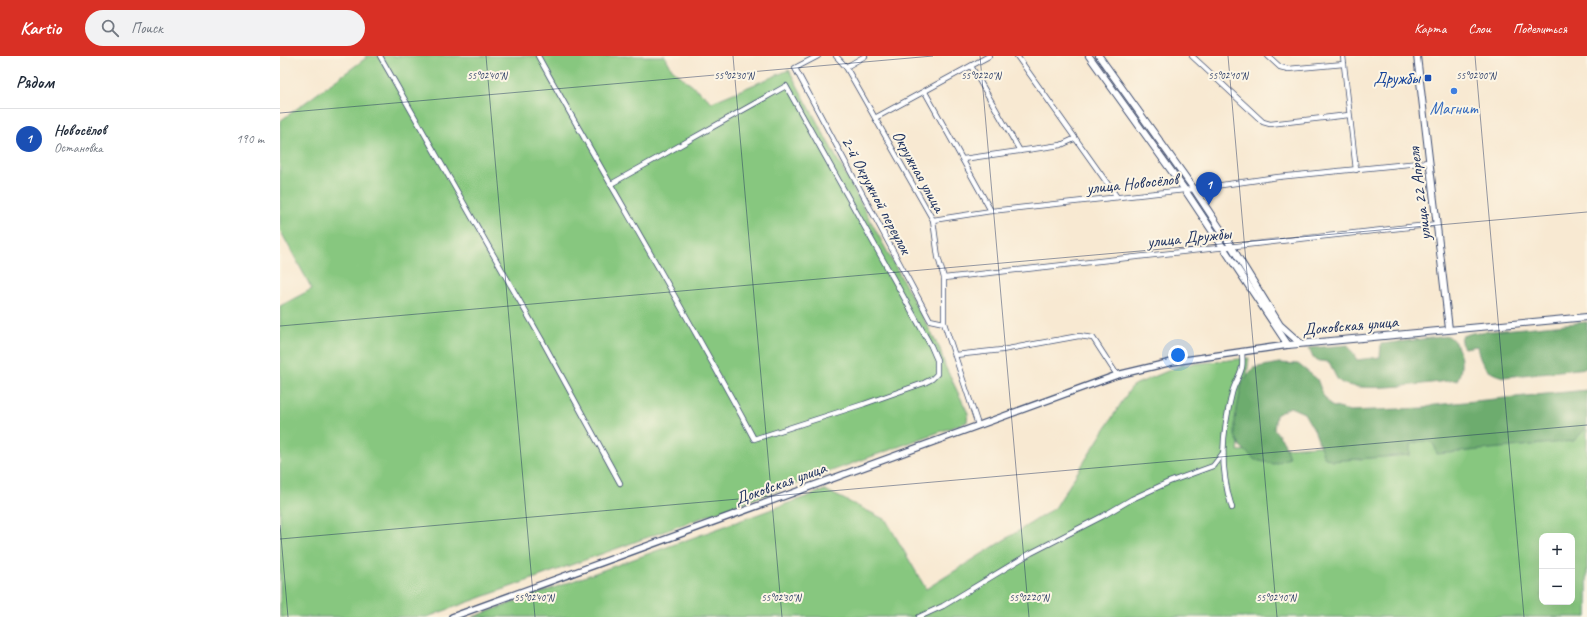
<!DOCTYPE html>
<html lang="ru">
<meta charset="utf-8">
<style>
:root{--surface:#fff;--page:#f2f2f3;--text:#1f2937;--muted:#747a83;--line:#e0e1e3;--accent:#d93025}
body{margin:0;font-family:Caveat,sans-serif;background:var(--page);color:var(--text)}
.controls{position:absolute;right:12px;bottom:12px;display:grid;overflow:hidden;border-radius:8px;box-shadow:0 4px 16px #0002}
.controls button{width:36px;height:36px;display:grid;place-items:center;padding:0;border:0;border-bottom:1px solid var(--line);background:var(--surface);color:var(--text);font:20px sans-serif}
.you{position:absolute;left:898px;top:299px;width:14px;height:14px;margin:-10px;border:3px solid #fff;border-radius:50%;background:#1a73e8;box-shadow:0 0 0 6px #1a73e833}
.badge{display:grid;place-items:center;width:26px;height:26px;border-radius:50%;background:var(--accent);color:#fff;font-size:13px;font-weight:700}
.pin{position:absolute;translate:-50% -33px;filter:drop-shadow(0 1px 2px #0008)}
.pin::after{content:'';position:absolute;top:21px;width:14px;height:12px;background:inherit;clip-path:polygon(0 0,100% 0,50% 100%)}
.list{margin:0;padding:0;list-style:none}
h2{display:flex;justify-content:space-between;align-items:center;height:52px;margin:0;padding:0 16px;font-size:17px}
h2 small{font-size:13px;font-weight:400;color:var(--muted)}
.list li{display:grid;grid-template-columns:26px 1fr auto;gap:12px;align-items:center;box-sizing:border-box;height:60px;padding:0 16px;border-top:1px solid var(--line)}
.list b{display:block;font-size:15px;white-space:nowrap}
.list p{margin:0;font-size:13px;white-space:nowrap;color:var(--muted)}
.list em{font-size:13px;font-style:normal;color:var(--muted)}
.icon{flex:none;width:22px;height:22px;fill:none;stroke:currentColor;stroke-width:2;stroke-linecap:round;stroke-linejoin:round}
.map{position:relative;flex:none;width:1307px;height:561px;overflow:hidden}
header{display:flex;align-items:center;gap:24px;box-sizing:border-box;height:56px;padding:0 20px;background:var(--accent);color:#fff}
header strong{font-size:19px}
nav{display:flex;gap:22px;margin-inline-start:auto;font-size:14px}
.search{width:280px;height:36px;background:var(--page);display:flex;align-items:center;gap:10px;box-sizing:border-box;padding:0 14px;border-radius:22px;color:var(--muted);font-size:15px}
main{display:flex}
aside{flex:1;background:var(--surface)}
.map>svg:first-child{display:block}
.green{fill:#87c77f;stroke:#517b6e;fill-rule:evenodd}
.forest{fill:#6dac6e;stroke:#446e66}
.lines{fill:none;stroke-linecap:round;stroke-linejoin:round}
.minor-casing{stroke:#3c4b6f;stroke-width:6}
.tertiary-casing{stroke:#3c4b6f;stroke-width:8}
.secondary-casing{stroke:#3c4b6f;stroke-width:8}
.minor{stroke:#fff;stroke-width:4.5}
.tertiary{stroke:#fff;stroke-width:5.5}
.secondary{stroke:#fff;stroke-width:6}
.ticks{fill:none;stroke:#1b2f5e;stroke-width:1;stroke-opacity:0.45}
.transit-dot{fill:#1a4fb4;stroke:#fcf5e5;stroke-width:1.5}
.shop-dot{fill:#3f7fe0;stroke:#fcf5e5;stroke-width:1.5}
.labels{text-anchor:middle;stroke-width:4;stroke-linejoin:round;paint-order:stroke}
.transit-label{font-size:17px;fill:#164399;stroke:#fcf5e5;text-anchor:end}
.shop-label{font-size:17px;fill:#366cbe;stroke:#fcf5e5}
.street-label{font-size:17px;fill:#1b2f5e;stroke:#fcf5e5}
.ticks-label{font-size:10px;text-anchor:middle;fill:#1b2f5e;stroke:#fcf5e5;stroke-width:4;stroke-linejoin:round;paint-order:stroke}
</style>
<header>
<strong>Kartio</strong>
<div class="search"><svg class="icon" aria-label="search" viewBox="0 0 24 24"><circle cx="10" cy="10" r="6"/><path d="M15 15l6 6"/></svg>Поиск</div>
<nav><a>Карта</a><a>Слои</a><a>Поделиться</a></nav>
</header>
<main>
<aside>
<h2>Рядом<small></small></h2>
<ul class="list">
<li><span class="badge" style="background:#1a4fb4">1</span><div><b>Новосёлов</b><p>Остановка</p></div><em>190 m</em></li>
</ul>
</aside>
<div class="map">
<svg width="1307" height="561" viewBox="0 0 1307 561">
<rect width="100%" height="100%" fill="#fcf5e5"/>
<filter id="ink" filterUnits="userSpaceOnUse"><feTurbulence type="fractalNoise" baseFrequency=".025" numOctaves="2"/><feDisplacementMap in="SourceGraphic" scale="8" xChannelSelector="R" yChannelSelector="G"/><feConvolveMatrix kernelMatrix="1 2 1 2 8 2 1 2 1" color-interpolation-filters="sRGB"/></filter>
<filter id="wash" filterUnits="userSpaceOnUse"><feTurbulence type="fractalNoise" baseFrequency=".012" numOctaves="4" result="noise"/><feDisplacementMap in="SourceGraphic" scale="16" xChannelSelector="R" yChannelSelector="G"/><feGaussianBlur stdDeviation="0.9" result="paint"/><feColorMatrix in="noise" values="0 0 0 0 0 0 0 0 0 0 0 0 0 0 0 0 0 1.4 0 .05"/><feComposite in="paint" operator="in"/></filter>
<g filter="url(#wash)">
<rect width="100%" height="100%" fill="#f8e9d2"/>
<g class="green">
<polygon points="85,0 385,0 392,13 432,46 509,14 660,293 665,310 688,357 687,366 147,561 0,561 0,250 32,233 0,174 0,65 86,2"/>
<path d="M969,302L958,395L1307,373V561H193L545,434L606,464L646,533L775,452L852,330L902,309ZM1262,480H1292V546H1262Z"/>
</g>
<g class="forest">
<path d="M1307,266V312L1224,321C1206,317 1200,308 1197,290L1184,292L1181,287L1182,280L1192,277Z"/>
<path d="M1168,280C1181,287 1185,312 1177,324C1155,326 1074,339 1059,325C1055,321 1052,311 1049,306L1040,305L1033,302L1029,292L1068,289L1077,304L1100,301L1101,288Z"/>
<path d="M999,307L1018,308L1037,323L1043,339L1051,350L1070,355L1144,352L1154,349L1307,334V371L1294,385L1157,398C1156,395 1155,390 1153,388C1149,382 1135,386 1130,389V399L1052,405L1044,401L1035,376L1024,357L1010,351L996,359L994,373L1004,386L1009,402L994,408L975,404L961,391L955,380V363L962,327L973,312Z"/>
</g>
</g>
<g filter="url(#ink)">
<g class="lines">
<defs>
<g id="minor">
<polyline points="100,0 263,286 340,427"/>
<path d="M258,0C329,128 405,254 474,383L584,348L644,327L652,323L657,318V304L651,290L506,30L331,128"/>
<polyline points="538,0 515,12 650,264 664,267"/>
<polyline points="556,0 566,11 653,164 658,201 664,222 664,267 698,369"/>
<polyline points="737,0 837,141"/>
<polyline points="912,0 983,66 990,68 1069,59"/>
<polyline points="988,0 1000,11 1008,13 1064,8"/>
<polyline points="1063,0 1076,114"/>
<polyline points="691,10 740,95"/>
<polyline points="566,11 585,0"/>
<polyline points="645,36 711,155"/>
<polyline points="595,62 709,0"/>
<polyline points="683,103 781,89 794,83"/>
<polyline points="653,164 711,155 914,133 998,121 1149,106"/>
<polyline points="664,222 1157,168"/>
<polyline points="675,299 722,294 799,280 813,282 837,319"/>
<path d="M952,452C939,411 942,378 952,337C954,328 960,320 962,311C963,306 962,300 962,295"/>
<polyline points="639,561 663,550 751,497 823,460 852,443 889,426 933,410 943,397"/>
</g>
<polyline id="tertiary" points="172,561 837,319 892,306 1008,289"/>
<g id="secondary">
<polyline points="809,0 905,134 1008,289 1307,261"/>
<polyline points="819,0 914,133 945,180 1000,269 1020,287"/>
<polyline points="1137,0 1169,273"/>
</g>
</defs>
<use href="#minor" class="minor-casing"/>
<use href="#tertiary" class="tertiary-casing"/>
<use href="#secondary" class="secondary-casing"/>
<use href="#minor" class="minor"/>
<use href="#tertiary" class="tertiary"/>
<use href="#secondary" class="secondary"/>
</g>
</g>
<path class="ticks" d="M206,0L255,561M453,0L502,561M700,0L749,561M948,0L997,561M1195,0L1244,561M0,57L653,0M0,270L1307,156M0,469L8,561M0,483L1307,369"/>
<rect class="transit-dot" x="1144" y="18" width="8" height="8" rx="2"/>
<circle class="shop-dot" cx="1174" cy="35" r="4"/>
<g class="labels">
<g class="transit-label">
<text x="1140" y="28">Дружбы</text>
</g>
<g class="shop-label">
<text x="1174" y="58">Магнит</text>
</g>
<g class="street-label">
<text transform="translate(639 115) rotate(61)" y="6">Окружная улица</text>
<text transform="translate(852 127) rotate(-6)" y="6">улица Новосёлов</text>
<text transform="translate(1139 138) rotate(-97)" y="6">улица 22 Апреля</text>
<text transform="translate(597 139) rotate(62)" y="6">2-й Окружной переулок</text>
<text transform="translate(909 181) rotate(-6)" y="6">улица Дружбы</text>
<text transform="translate(1070 269) rotate(-5)" y="6">Доковская улица</text>
<text transform="translate(500 427) rotate(-20)" y="6">Доковская улица</text>
</g>
</g>
<g class="ticks-label">
<text x="207" y="23">55°02'40"N</text>
<text x="454" y="23">55°02'30"N</text>
<text x="701" y="23">55°02'20"N</text>
<text x="948" y="23">55°02'10"N</text>
<text x="1196" y="23">55°02'00"N</text>
<text x="254" y="545">55°02'40"N</text>
<text x="501" y="545">55°02'30"N</text>
<text x="749" y="545">55°02'20"N</text>
<text x="996" y="545">55°02'10"N</text>
</g>
</svg>
<div class="controls">
<button>+</button>
<button>−</button>
</div>
<div class="you"></div>
<div class="pin badge" style="left:929px;top:149px;background:#1a4fb4">1</div>
</div>
</main>
